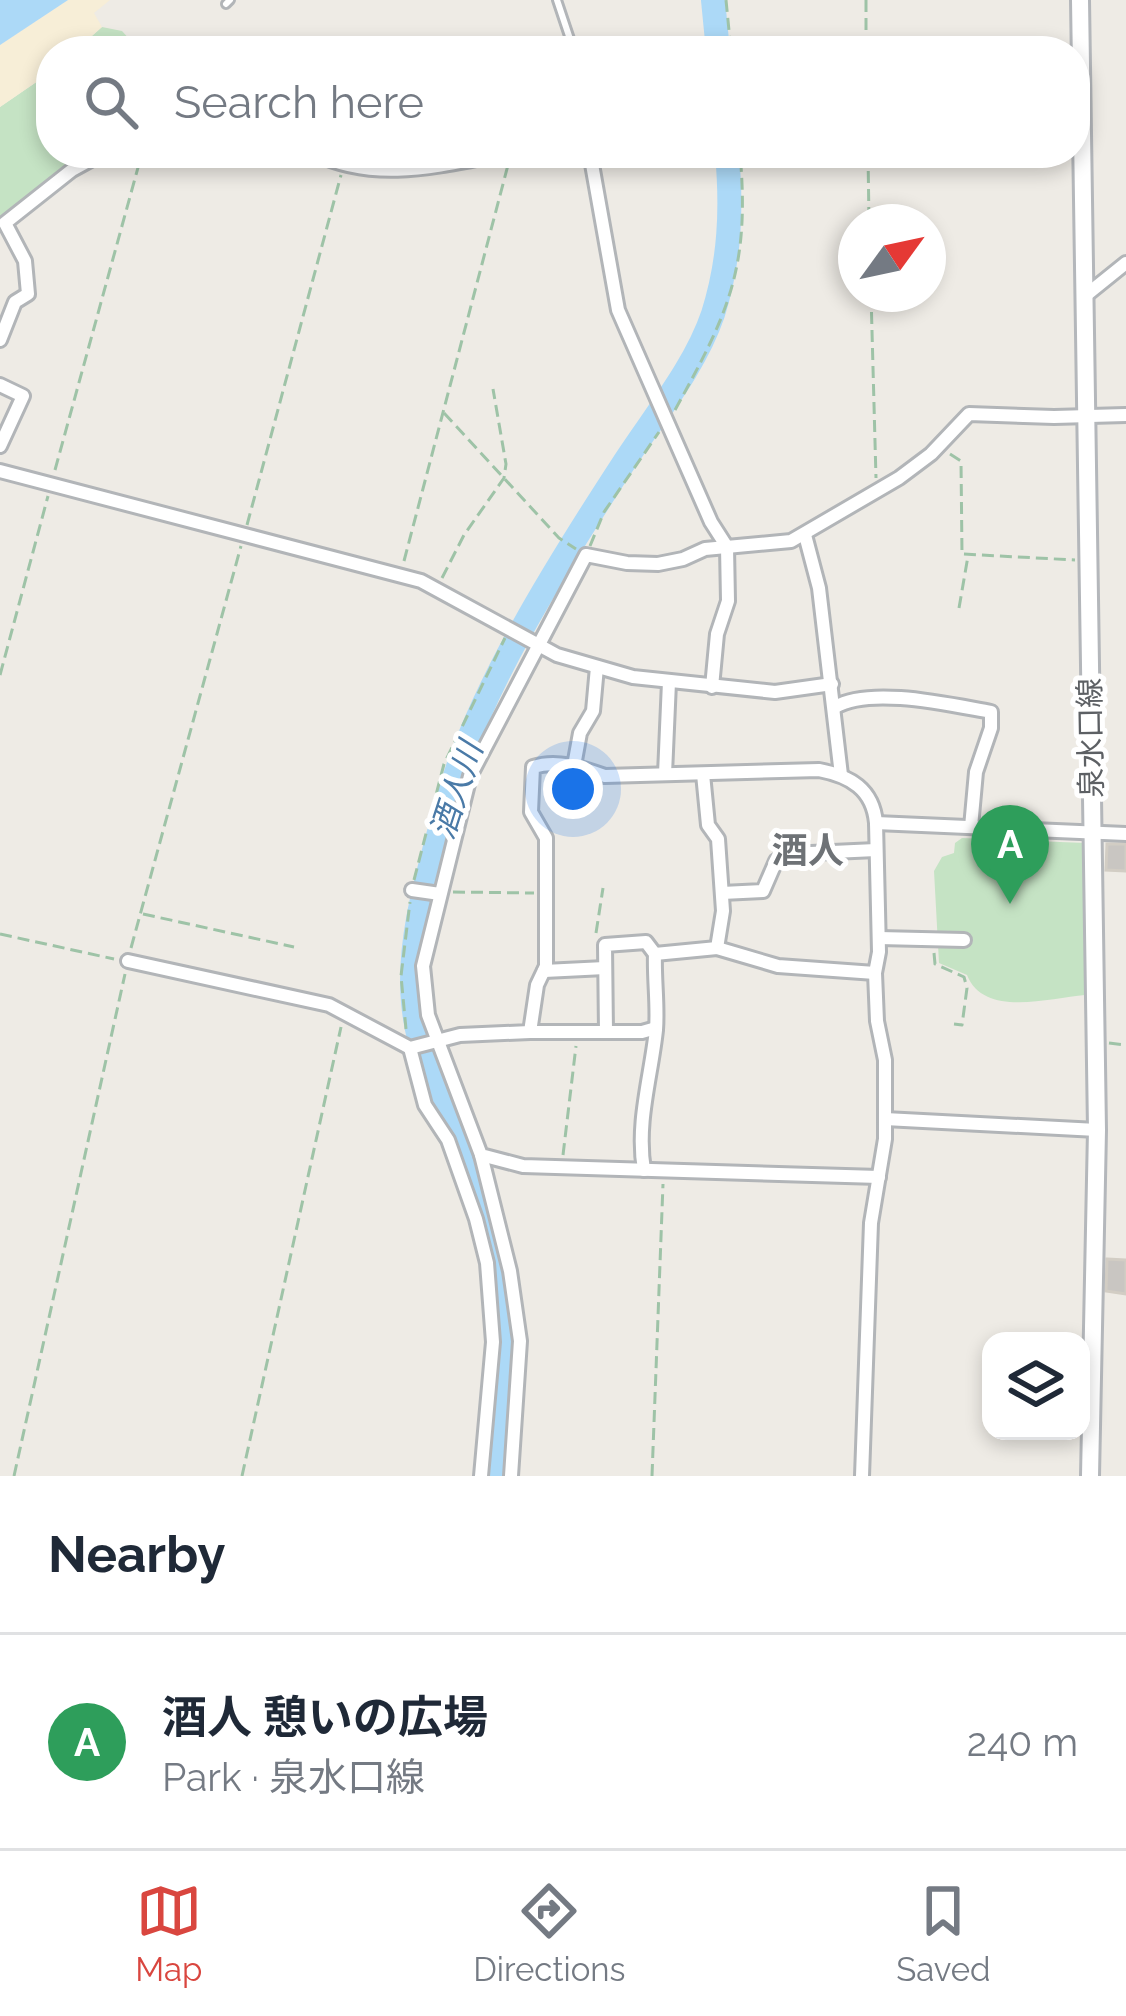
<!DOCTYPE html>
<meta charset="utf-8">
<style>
:root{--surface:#fff;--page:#f6f6f7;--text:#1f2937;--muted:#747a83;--line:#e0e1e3;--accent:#d9463f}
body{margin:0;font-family:Raleway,"Noto Sans JP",sans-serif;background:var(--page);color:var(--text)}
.controls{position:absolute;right:36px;bottom:36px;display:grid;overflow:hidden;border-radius:24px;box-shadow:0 6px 18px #0003}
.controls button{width:108px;height:108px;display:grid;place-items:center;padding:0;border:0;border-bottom:3px solid var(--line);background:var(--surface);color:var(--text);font:60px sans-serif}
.compass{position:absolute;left:838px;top:204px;width:108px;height:108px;border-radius:50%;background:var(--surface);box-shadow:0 6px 18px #0003;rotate:57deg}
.you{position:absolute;left:573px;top:789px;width:42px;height:42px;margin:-30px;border:9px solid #fff;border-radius:50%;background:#1a73e8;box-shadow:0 0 0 18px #1a73e833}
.badge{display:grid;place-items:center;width:78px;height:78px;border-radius:50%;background:var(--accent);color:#fff;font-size:39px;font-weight:700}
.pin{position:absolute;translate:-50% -99px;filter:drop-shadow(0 3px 6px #0008)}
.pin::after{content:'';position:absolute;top:63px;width:42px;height:36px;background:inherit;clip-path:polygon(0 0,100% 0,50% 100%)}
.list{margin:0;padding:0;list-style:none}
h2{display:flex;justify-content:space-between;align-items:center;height:156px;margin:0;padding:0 48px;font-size:51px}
h2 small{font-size:39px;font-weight:400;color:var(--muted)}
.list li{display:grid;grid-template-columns:78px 1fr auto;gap:36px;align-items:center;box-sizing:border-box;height:216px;padding:0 48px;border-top:3px solid var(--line)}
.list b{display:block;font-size:45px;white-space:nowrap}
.list p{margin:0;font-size:39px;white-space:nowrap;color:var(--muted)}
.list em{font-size:39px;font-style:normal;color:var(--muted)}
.icon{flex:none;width:66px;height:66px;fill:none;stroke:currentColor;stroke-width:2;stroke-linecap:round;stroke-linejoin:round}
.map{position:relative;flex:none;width:1126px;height:1476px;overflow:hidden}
.search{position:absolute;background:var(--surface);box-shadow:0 6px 18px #0003;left:36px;right:36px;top:36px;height:132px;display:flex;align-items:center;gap:30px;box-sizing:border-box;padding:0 42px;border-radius:48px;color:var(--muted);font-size:45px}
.sheet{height:372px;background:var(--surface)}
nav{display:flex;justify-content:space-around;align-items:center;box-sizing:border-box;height:168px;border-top:3px solid var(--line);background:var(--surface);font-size:33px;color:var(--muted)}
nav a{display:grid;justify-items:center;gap:6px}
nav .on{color:var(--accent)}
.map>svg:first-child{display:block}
.green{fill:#c5e3c4}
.sand{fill:#f7eed7}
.water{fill:#acd9f7}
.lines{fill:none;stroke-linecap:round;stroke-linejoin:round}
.river{stroke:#acd9f7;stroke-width:24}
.building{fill:#c9c6c2;stroke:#d2cdc4;stroke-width:3}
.lane-casing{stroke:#b2b5b8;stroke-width:12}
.street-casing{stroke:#b2b5b8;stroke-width:18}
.secondary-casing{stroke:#b4b7bb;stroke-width:22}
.path{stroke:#9ec3a7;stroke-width:3;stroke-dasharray:12 6;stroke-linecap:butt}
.lane{stroke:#fff;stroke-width:6}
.street{stroke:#fff;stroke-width:12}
.secondary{stroke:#fff;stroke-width:16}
.labels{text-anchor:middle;stroke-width:10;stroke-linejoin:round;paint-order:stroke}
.street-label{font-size:30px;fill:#5d6064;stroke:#fff}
.water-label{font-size:33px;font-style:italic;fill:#4a7aa7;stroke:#fff}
.quarter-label{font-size:36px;font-weight:bold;fill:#6e7276;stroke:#fff}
</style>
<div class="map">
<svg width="1126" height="1476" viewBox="0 0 1126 1476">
<rect width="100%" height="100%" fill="#eeebe5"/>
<g class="green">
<polygon points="102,27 122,31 140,51 75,51"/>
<polygon points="51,72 51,153 97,153 18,204 0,222 0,107"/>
<path d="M962,838L1085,843V995C1049,998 984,1018 967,975L939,963L934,871L942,857L954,853L955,843Z"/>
</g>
<polygon class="sand" points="68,0 110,0 94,13 102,27 75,51 51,51 51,72 0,107 0,45"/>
<polygon class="water" points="0,0 68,0 0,45"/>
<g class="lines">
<g class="river">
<polyline points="713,0 718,51"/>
<path d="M493,1476C501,1397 513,1310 491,1233C470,1155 420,1083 413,1002C407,937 430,868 446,806C475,694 561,559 625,461C655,415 695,367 713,314C730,260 732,209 727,153"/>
</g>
</g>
<g class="building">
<polygon points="1107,844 1126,844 1126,871 1106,870"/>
<polygon points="1107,1259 1126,1260 1126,1294 1106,1291"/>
</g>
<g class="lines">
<defs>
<g id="lane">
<polyline points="557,0 574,51"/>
<polyline points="226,4 230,0"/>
</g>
<g id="street">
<path d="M314,153C376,184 442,165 507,153"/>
<polyline points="590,153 618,310 711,522 727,547 728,601 717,634 712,687"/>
<polyline points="1085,296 1126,263"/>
<polyline points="0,340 15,302 28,294 25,261 5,223 72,170 103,153"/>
<polyline points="0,385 23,396 0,446"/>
<polyline points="0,471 421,581 557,655 633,677 775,692 832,684"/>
<polyline points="805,535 819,588 841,775"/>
<path d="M835,707C871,686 951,705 991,712V728L976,772L971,827"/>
<polyline points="574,766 580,733 593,711 597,667"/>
<polyline points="665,774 669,682"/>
<polyline points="876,823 1126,834"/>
<polyline points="412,890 440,894"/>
<polyline points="722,893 763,891 776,861 789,854 876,850"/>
<polyline points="879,938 964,940"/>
<polyline points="717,948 778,966 875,973"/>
<path d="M128,961L329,1005L410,1048L460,1035L530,1032L537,985L546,966V838L531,812L533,767C557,759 582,768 605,776L819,770C850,776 873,789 876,823L879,952L875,973L877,1021L885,1060V1139L871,1223L862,1476"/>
<polyline points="544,971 605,968"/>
<polyline points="530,1032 642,1032 656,1028"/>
<polyline points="606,1032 605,945 646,942 655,954"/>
<polyline points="410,1048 425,1105 448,1140 476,1219 487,1263 493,1342 481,1476"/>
<polyline points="885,1119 1097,1130"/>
<polyline points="481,1155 510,1271 520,1341 511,1476"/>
<path d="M644,1170C636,1123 651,1077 656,1030C658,1005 654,979 655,954L717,948L723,911L718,839L708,825L703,774"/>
<polyline points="879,1177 523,1166 481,1155 428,1015 423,966 470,776 586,555 627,563 658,564 683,559 705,549 791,541 899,478 931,454 969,414 1054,417 1126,415"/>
</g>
<polyline id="secondary" points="1080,0 1097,1130 1090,1476"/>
</defs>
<use href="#lane" class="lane-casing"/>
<use href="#street" class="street-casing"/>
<use href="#secondary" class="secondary-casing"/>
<g class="path">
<polyline points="726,0 731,51"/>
<polyline points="866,0 866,51"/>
<polyline points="868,153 869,222"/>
<polyline points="871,294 876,478"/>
<path d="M675,410C729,312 750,268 740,153"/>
<polyline points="444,413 559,538 576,549"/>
<polyline points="950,454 961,461 962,554 1075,560"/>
<polyline points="55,470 142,153"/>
<polyline points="247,525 341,175"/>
<polyline points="590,546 604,512 659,432"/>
<polyline points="404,561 508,165"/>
<polyline points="442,578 464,535 504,478 506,464 493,389"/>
<polyline points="959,608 968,556"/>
<polyline points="0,675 48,496"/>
<polyline points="414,880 444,764 505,638"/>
<polyline points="453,892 534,893"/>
<polyline points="143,914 294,947"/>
<polyline points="596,933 603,888"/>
<polyline points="0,934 114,959"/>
<polyline points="131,948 241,546"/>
<polyline points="934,953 935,964 964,977 967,988 962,1025 954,1024"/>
<polyline points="406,1029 401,976 410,902"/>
<polyline points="1109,1043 1126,1045"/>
<polyline points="563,1155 576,1046"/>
<polyline points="14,1476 125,974"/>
<polyline points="242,1476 341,1027"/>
<polyline points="652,1476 663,1184"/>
</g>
<use href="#lane" class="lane"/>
<use href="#street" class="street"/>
<use href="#secondary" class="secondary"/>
</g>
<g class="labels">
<g class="street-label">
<text transform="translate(1091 738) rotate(-91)" y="10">泉水口線</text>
</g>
<g class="water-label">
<text transform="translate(456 790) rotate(-72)" y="12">酒人川</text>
</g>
<g class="quarter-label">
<text x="808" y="863">酒人</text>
</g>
</g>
</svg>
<div class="controls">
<button><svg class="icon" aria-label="layers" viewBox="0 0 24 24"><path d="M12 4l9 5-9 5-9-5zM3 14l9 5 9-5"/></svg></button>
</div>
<svg class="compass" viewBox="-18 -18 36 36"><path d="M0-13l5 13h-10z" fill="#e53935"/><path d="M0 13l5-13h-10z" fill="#747a83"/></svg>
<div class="you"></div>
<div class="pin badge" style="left:1010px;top:904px;background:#2e9e5b">A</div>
<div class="search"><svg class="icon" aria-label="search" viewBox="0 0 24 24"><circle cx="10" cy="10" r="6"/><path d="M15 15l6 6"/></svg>Search here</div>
</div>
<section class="sheet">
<h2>Nearby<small></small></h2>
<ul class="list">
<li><span class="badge" style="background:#2e9e5b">A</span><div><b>酒人 憩いの広場</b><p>Park · 泉水口線</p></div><em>240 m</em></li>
</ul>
</section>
<nav>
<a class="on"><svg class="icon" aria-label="map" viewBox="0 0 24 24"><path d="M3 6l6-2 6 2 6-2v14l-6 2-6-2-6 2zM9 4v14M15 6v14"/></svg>Map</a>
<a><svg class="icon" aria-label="directions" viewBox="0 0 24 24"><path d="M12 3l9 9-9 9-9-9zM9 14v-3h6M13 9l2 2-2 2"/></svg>Directions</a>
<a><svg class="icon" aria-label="saved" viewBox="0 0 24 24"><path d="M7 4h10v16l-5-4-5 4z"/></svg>Saved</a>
</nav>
